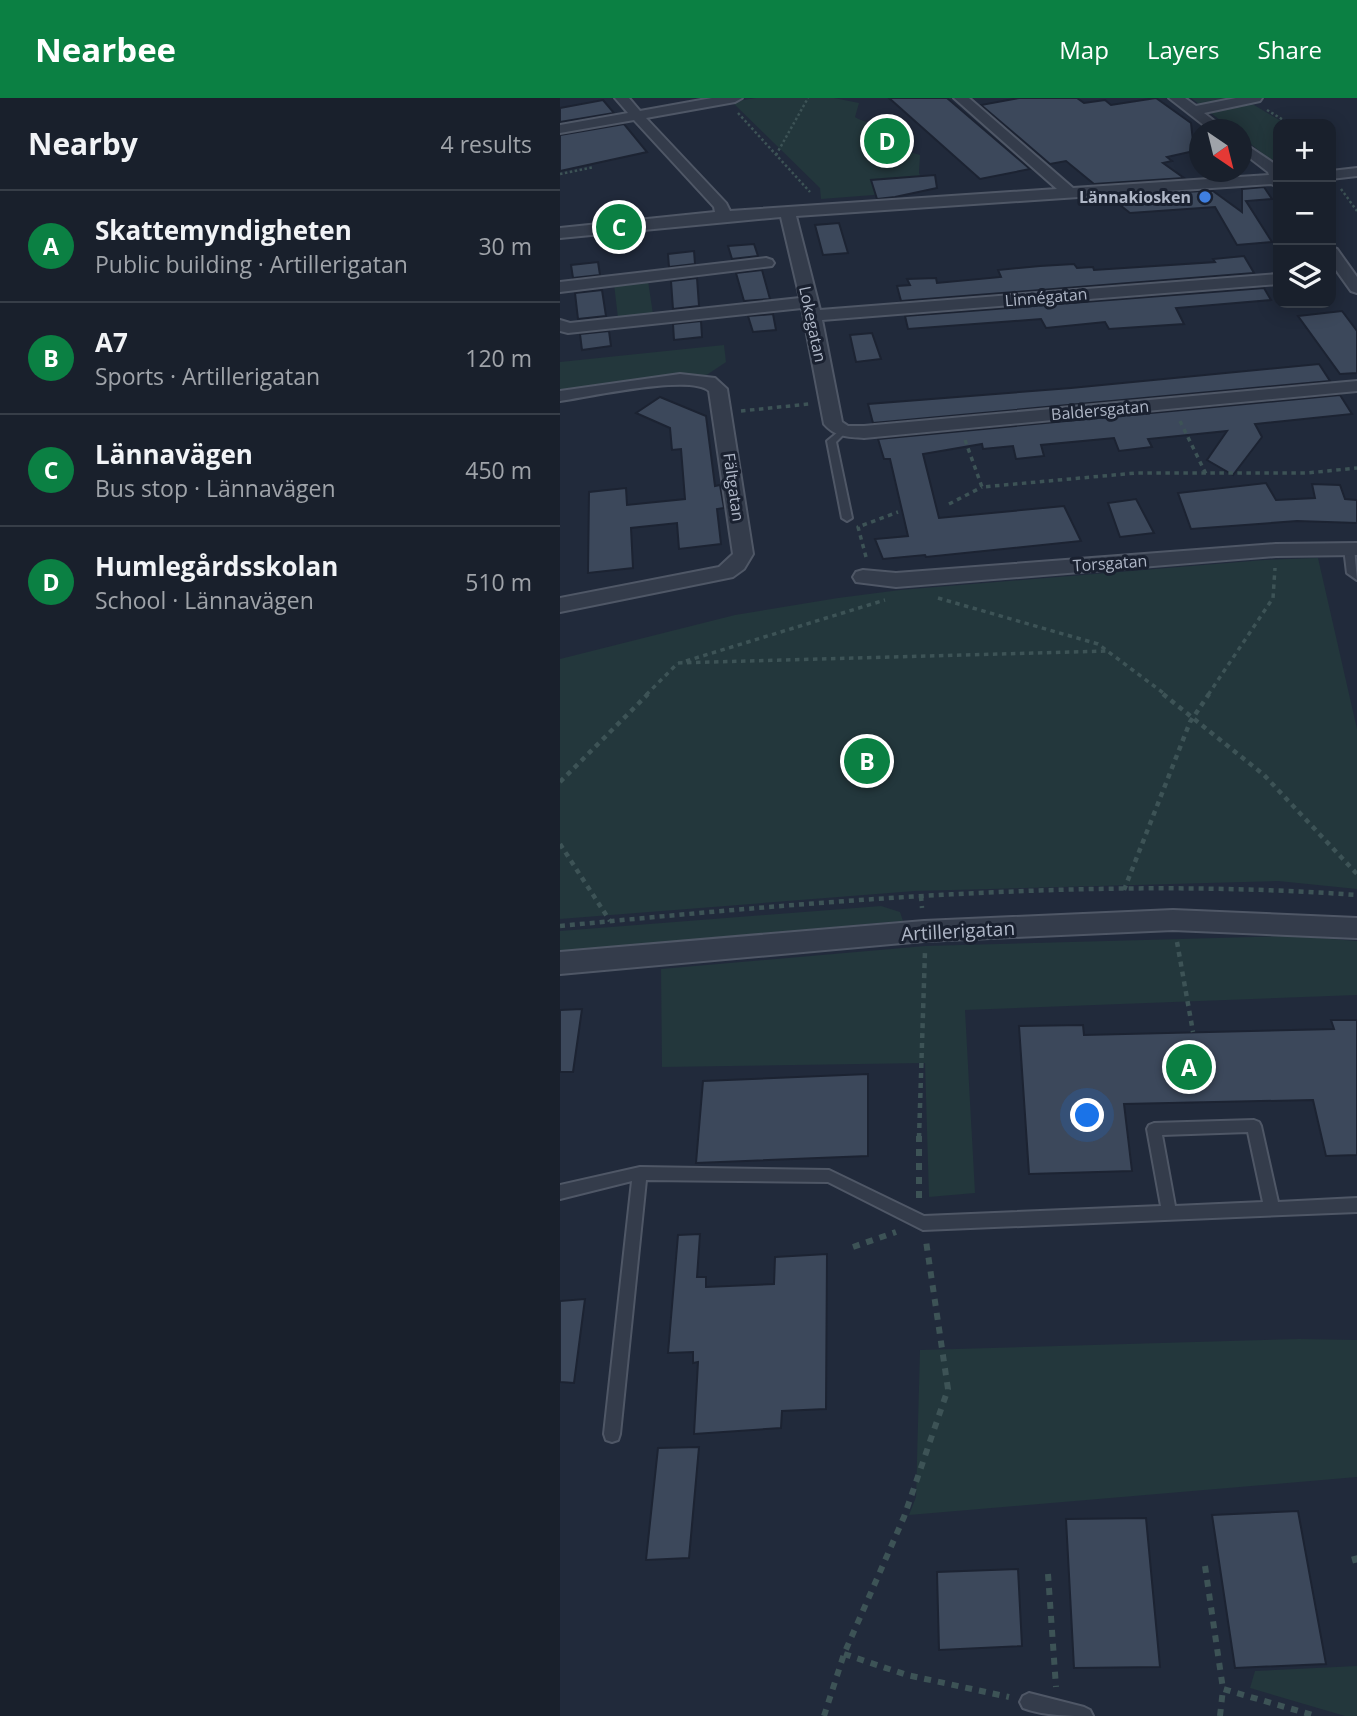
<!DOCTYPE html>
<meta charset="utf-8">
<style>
:root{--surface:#19202c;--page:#262d38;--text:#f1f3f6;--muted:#9fa3a9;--line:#373e48;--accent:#0b8043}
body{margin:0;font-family:"Open Sans",sans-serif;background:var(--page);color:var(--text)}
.controls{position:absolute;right:21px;top:21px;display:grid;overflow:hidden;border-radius:14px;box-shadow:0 4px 18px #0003}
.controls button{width:63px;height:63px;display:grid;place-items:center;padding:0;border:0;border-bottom:2px solid var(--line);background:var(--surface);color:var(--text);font:35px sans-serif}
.compass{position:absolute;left:629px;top:21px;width:63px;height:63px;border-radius:50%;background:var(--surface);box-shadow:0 4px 18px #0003;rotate:145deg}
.you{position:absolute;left:528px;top:1018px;width:24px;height:24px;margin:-18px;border:5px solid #fff;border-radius:50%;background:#1a73e8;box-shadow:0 0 0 10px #1a73e833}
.badge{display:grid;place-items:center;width:46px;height:46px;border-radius:50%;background:var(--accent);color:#fff;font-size:23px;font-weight:700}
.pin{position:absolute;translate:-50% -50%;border:4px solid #fff;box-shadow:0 2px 7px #0006}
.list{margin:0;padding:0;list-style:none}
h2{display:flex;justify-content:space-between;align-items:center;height:91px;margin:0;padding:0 28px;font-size:30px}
h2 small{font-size:23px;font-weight:400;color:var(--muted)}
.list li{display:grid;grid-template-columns:46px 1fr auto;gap:21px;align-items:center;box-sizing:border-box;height:112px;padding:0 28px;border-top:2px solid var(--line)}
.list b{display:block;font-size:26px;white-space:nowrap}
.list p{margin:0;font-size:23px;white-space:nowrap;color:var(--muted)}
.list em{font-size:23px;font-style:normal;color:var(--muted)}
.icon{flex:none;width:38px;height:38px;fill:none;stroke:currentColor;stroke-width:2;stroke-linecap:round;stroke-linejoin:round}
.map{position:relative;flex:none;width:797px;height:1618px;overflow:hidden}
header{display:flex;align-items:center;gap:42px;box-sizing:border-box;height:98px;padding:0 35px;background:var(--accent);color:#fff}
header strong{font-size:33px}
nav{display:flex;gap:38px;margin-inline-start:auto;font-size:24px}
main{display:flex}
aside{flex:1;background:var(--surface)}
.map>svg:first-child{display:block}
.green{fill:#23373c}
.building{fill:#3c485b;stroke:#1c2332;stroke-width:2}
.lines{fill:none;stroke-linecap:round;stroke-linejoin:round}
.service-casing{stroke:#4f5766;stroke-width:4}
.minor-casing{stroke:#4f5766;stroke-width:4}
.path-far3{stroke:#3d5356;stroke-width:2.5;stroke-dasharray:2.5 2.5;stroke-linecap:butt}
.path-far2{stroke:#3d5356;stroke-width:3.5;stroke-dasharray:4.5 4.5;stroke-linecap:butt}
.path-far1{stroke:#3d5356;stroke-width:4.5;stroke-dasharray:5 5;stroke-linecap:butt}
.path{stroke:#3d5356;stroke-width:6;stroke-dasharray:7 7;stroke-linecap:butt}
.service{fill:#343c4b;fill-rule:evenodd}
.minor{fill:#343c4b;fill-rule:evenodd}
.shop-dot{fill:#3f7fe0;stroke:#1a2130;stroke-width:2.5}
.labels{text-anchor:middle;stroke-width:6;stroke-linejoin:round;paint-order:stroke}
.far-poi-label{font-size:16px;font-weight:bold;fill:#afb7c7;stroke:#1a2130;text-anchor:end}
.far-street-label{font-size:16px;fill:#afb7c7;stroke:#1a2130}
.street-label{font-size:19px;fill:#afb7c7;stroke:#1a2130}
</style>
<header>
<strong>Nearbee</strong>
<nav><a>Map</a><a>Layers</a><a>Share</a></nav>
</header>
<main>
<aside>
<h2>Nearby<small>4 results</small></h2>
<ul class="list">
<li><span class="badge">A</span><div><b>Skattemyndigheten</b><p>Public building · Artillerigatan</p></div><em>30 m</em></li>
<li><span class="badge">B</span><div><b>A7</b><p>Sports · Artillerigatan</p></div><em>120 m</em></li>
<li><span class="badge">C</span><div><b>Lännavägen</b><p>Bus stop · Lännavägen</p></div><em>450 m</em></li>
<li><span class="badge">D</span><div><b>Humlegårdsskolan</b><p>School · Lännavägen</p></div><em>510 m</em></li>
</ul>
</aside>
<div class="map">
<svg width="797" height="1618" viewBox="0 0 797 1618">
<rect width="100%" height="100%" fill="#212a3b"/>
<g class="green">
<path d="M196,0H274L299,5L295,19C308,28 326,23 338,33L336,36L339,40L334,49L360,57L359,75L363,84L340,95L261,101L260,90L172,4Z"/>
<polygon points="631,0 667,0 679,7 689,4 721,23 724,26 718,26 718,64 708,60 682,39 682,32 672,31"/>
<polygon points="88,183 93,216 58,220 54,186"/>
<polygon points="164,247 166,264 145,278 74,281 0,294 0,264"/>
<polygon points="758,460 797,631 797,791 718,783 355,793 0,821 0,561 175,517 278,500 340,492 704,462"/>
<polygon points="321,808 340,814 343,823 0,853 0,833"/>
<polygon points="732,838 797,843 797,897 405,912 415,1095 369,1099 365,965 102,969 101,871 365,848"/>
<polygon points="739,1241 797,1242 797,1379 349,1417 356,1399 360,1252"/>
<polygon points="797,1568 797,1618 785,1618 690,1590 695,1573"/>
</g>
<g class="building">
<polygon points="329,0 387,0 470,71 420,81"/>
<polygon points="459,0 517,0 524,5 545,2 551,7 596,0 631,25 634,53 607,59 612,63 603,65 624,80 534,86 506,63 490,66 421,7"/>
<polygon points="43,2 54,15 0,24 0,10"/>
<polygon points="64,26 87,54 0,73 0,37"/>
<polygon points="375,77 377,90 335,99 317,101 311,82"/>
<polygon points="704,89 712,101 686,103 712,144 677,147 655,109 570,115 550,99 641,93 649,99 645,93 653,93 682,114 682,91"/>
<polygon points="279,125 288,155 263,157 255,127"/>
<polygon points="194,146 198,158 172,161 168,148"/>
<polygon points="134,153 135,166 109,169 108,156"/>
<polygon points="684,158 694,175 341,203 337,188 350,187 347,181 376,180 377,185 441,179 438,172 480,168 514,166 517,170 533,169 534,172 655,164 653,161"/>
<polygon points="38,164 40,177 13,180 11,167"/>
<polygon points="202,172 210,201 184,203 176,175"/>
<polygon points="137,180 139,208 113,211 111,183"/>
<polygon points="704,190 711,202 616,210 624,226 549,231 545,224 486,230 481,221 348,231 345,218"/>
<polygon points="42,192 46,218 18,221 15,195"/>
<polygon points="782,213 797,233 797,275 780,276 738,218"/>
<polygon points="213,216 216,232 193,234 188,218"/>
<polygon points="141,223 142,239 114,242 113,226"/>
<polygon points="49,233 51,248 22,252 20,236"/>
<polygon points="312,235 321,261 296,264 290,237"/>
<polygon points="759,266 770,283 313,325 308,306 511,290"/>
<polygon points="780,297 792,316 695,326 702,339 673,377 647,362 667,333 588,341 592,349 559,353 554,340 481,347 484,358 456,361 453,348 423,351 422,346 363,356 379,420 504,408 521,443 366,459 365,457 323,461 315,441 348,438 330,361 324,361 318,341"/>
<polygon points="100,299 146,318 155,388 160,387 164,410 157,411 161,446 119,451 117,425 71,430 73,470 28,475 29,394 66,390 67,407 125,401 121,351 112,352 110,330 76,315"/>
<polygon points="706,385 716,402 755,400 752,386 780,387 785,401 797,402 797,425 737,423 631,431 618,395"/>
<polygon points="576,401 594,435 560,439 548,405"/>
<polygon points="22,911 13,974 0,974 0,912"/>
<polygon points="771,922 797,922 797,1057 766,1058 753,1002 564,1006 572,1073 469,1076 459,928 523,927 524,937 774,931"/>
<polygon points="308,976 308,1058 136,1065 143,983"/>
<polygon points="140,1136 137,1179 146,1179 146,1189 214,1186 215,1159 267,1156 266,1311 222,1313 221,1330 134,1336 138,1264 133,1265 133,1254 108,1255 118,1137"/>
<polygon points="25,1201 14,1285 0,1284 0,1203"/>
<polygon points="139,1349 129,1460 86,1462 98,1350"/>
<polygon points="738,1413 766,1566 675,1570 652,1417"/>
<polygon points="586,1420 600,1569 514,1570 506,1421"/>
<polygon points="458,1471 462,1548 379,1552 377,1474"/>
</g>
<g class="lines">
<defs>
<g id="service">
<polygon points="283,330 287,333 276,344 292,420 287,423 282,420 267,343"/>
<polygon points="789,447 794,450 797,482 787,475 784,450"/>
<path d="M694,1022L699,1024L701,1028L718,1104L797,1100V1114L363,1132L268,1084L86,1082L60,1336L58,1342L52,1344L46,1342L44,1336L72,1083L0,1101V1087L80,1069L269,1072L364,1118L601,1108L587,1031L589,1027L594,1025ZM688,1034L703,1104L615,1108L602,1037Z"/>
<path d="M469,1595L524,1609L530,1612L533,1618C509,1618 485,1618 463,1610L460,1604L463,1598Z"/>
</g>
<g id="minor">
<path d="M55,0H69L80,13L152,0H182L175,4L86,20L166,105L170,113L497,91L394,0H409L513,90L709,77L708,74L682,54V44L718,68V89L711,86L236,118L260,212L718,176V186L262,222L282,324L288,328H304L797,283V293L304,340C288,339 275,339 264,326L242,210L8,235L0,233V222L10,225L240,200L221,119L0,140V130L155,114L154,109L74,22L0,35V27L68,15Z"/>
<polygon points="609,0 625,0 636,8 676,0 702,0 700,3 644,15 666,32 650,32"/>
<polygon points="797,70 797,78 771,81 771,73"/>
<polygon points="771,149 777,151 797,179 797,195 791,193 771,165"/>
<polygon points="206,160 212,162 214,165 212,168 0,194 0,184"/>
<path d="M120,276L155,280L167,291L193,456L184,471L173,479L0,514V500L159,469L173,456L149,293C130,276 28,299 0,303V293Z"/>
<polygon points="797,445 797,457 716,458 336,489 296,484 293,479 296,474 303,472 336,475 716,446"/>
<polygon points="613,812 797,820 797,840 613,832 364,843 0,876 0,854 364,823"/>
</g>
</defs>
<use href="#service" class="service-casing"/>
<use href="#minor" class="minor-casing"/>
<g class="path-far3">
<polyline points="707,12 730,26"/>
<polyline points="178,15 250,94"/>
<polyline points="216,57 248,0"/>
<polyline points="0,76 34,69"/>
<polyline points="781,91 797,113"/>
</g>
<g class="path-far2">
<polyline points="181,313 249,306"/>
<polyline points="620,323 646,376"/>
<polyline points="405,342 422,389 576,375 747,375 797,370"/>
<polyline points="389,406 422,389"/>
<polyline points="306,459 298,429 338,414"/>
<polyline points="378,500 538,546 606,597"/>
<polyline points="126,563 325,502"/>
<polyline points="118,565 547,553"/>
<polyline points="86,597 118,565"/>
<polyline points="648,597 713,500 715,470"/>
</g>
<g class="path-far1">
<polyline points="603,596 704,677 797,776"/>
<polyline points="0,684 88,596"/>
<polyline points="0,746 50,823"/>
<polyline points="564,792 630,624 649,596"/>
<polyline points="361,798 362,810"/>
<path d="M0,828C260,803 536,778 797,797"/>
<polyline points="617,844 633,934"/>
<polyline points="359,1040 365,853"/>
</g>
<g class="path">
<polyline points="359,1100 359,1038"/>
<polyline points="293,1149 336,1134"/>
<polyline points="794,1458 797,1469"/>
<polyline points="645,1468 663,1591"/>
<polyline points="488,1476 496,1589"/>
<polyline points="284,1556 347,1577 449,1599"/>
<polyline points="264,1618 284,1556 344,1419 388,1291 366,1143"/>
<polyline points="660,1618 663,1591 756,1618"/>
</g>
<use href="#service" class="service"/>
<use href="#minor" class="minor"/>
</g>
<circle class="shop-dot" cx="645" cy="99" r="7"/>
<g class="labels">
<g class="far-poi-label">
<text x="631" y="105">Lännakiosken</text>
</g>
<g class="far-street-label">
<text transform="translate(486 199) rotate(-5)" y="6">Linnégatan</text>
<text transform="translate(253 226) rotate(78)" y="6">Lokegatan</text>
<text transform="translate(540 312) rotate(-5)" y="6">Baldersgatan</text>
<text transform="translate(174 389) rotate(82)" y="6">Fältgatan</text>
<text transform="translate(550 465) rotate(-4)" y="6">Torsgatan</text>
</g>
<g class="street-label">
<text transform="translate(398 833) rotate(-3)" y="7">Artillerigatan</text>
</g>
</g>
</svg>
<div class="controls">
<button>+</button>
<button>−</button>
<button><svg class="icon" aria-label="layers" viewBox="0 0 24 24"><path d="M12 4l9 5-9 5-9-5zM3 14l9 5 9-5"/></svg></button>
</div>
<svg class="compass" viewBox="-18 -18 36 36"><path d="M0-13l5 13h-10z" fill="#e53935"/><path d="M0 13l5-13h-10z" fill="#9fa3a9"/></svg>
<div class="you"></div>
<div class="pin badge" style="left:629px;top:969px">A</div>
<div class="pin badge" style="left:307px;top:663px">B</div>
<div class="pin badge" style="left:59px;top:129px">C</div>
<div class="pin badge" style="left:327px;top:43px">D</div>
</div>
</main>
